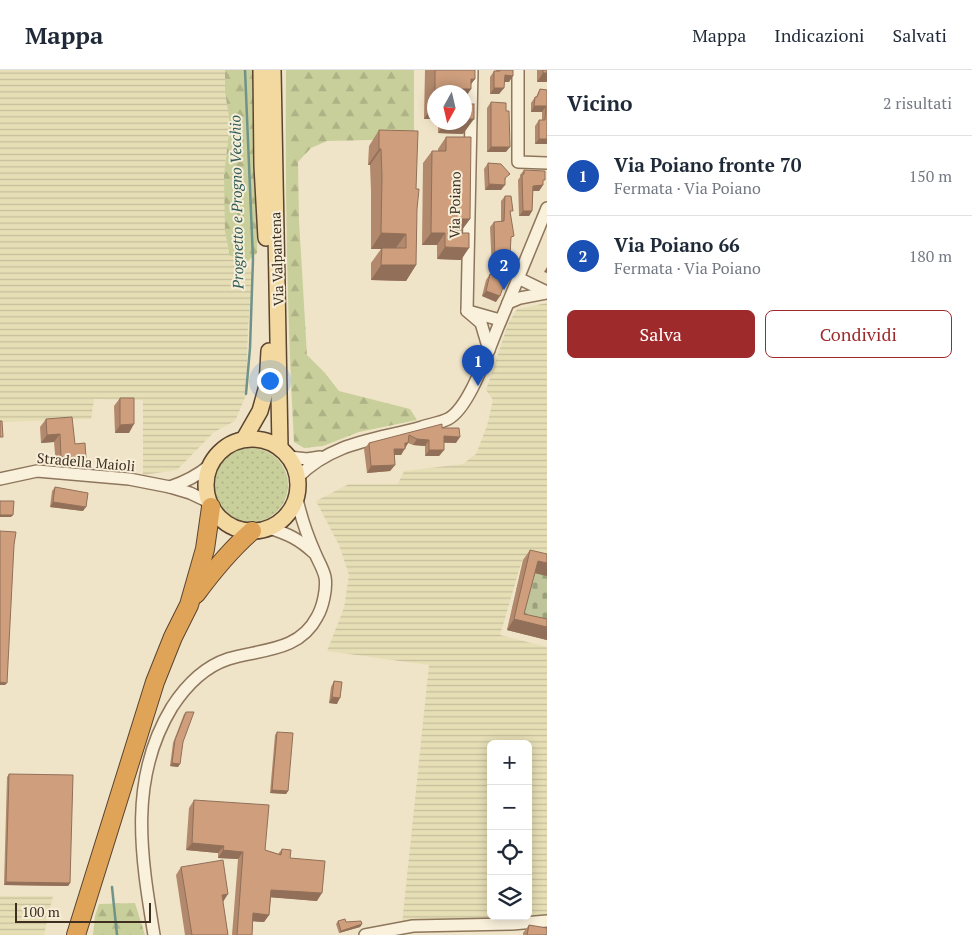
<!DOCTYPE html>
<html lang="it">
<meta charset="utf-8">
<style>
:root{--surface:#fff;--page:#f2f2f3;--text:#1f2937;--muted:#747a83;--line:#e0e1e3;--accent:#9e2a2b}
body{margin:0;font-family:"PT Serif",serif;background:var(--page);color:var(--text)}
.controls{position:absolute;right:15px;bottom:15px;display:grid;overflow:hidden;border-radius:8px;box-shadow:0 2px 12px #0003}
.controls button{width:45px;height:45px;display:grid;place-items:center;padding:0;border:0;border-bottom:1px solid var(--line);background:var(--surface);color:var(--text);font:25px sans-serif}
.compass{position:absolute;left:427px;top:15px;width:45px;height:45px;border-radius:50%;background:var(--surface);box-shadow:0 2px 12px #0003;rotate:188deg}
.scale{position:absolute;left:15px;bottom:12px;width:136px;box-sizing:border-box;padding-left:5px;border:2px solid #3d2e20;border-top:0;font-size:14px;line-height:18px;white-space:nowrap;color:#3d2e20;-webkit-text-stroke:4px #f7eed8;paint-order:stroke}
.you{position:absolute;left:269px;top:310px;width:18px;height:18px;margin:-12px;border:4px solid #fff;border-radius:50%;background:#1a73e8;box-shadow:0 0 0 8px #1a73e833}
.badge{display:grid;place-items:center;width:32px;height:32px;border-radius:50%;background:var(--accent);color:#fff;font-size:16px;font-weight:700}
.pin{position:absolute;translate:-50% -41px;filter:drop-shadow(0 1px 2px #0008)}
.pin::after{content:'';position:absolute;top:26px;width:18px;height:15px;background:inherit;clip-path:polygon(0 0,100% 0,50% 100%)}
.list{margin:0;padding:0;list-style:none}
h2{display:flex;justify-content:space-between;align-items:center;height:65px;margin:0;padding:0 20px;font-size:21px}
h2 small{font-size:16px;font-weight:400;color:var(--muted)}
.list li{display:grid;grid-template-columns:32px 1fr auto;gap:15px;align-items:center;box-sizing:border-box;height:80px;padding:0 20px;border-top:1px solid var(--line)}
.list b{display:block;font-size:19px;white-space:nowrap}
.list p{margin:0;font-size:16px;white-space:nowrap;color:var(--muted)}
.list em{font-size:16px;font-style:normal;color:var(--muted)}
.actions{display:flex;gap:10px;padding:15px 20px}
.actions a{flex:1;padding:11px 0;border:1px solid var(--accent);border-radius:8px;text-align:center;font-size:18px;color:var(--accent)}
.actions .main{background:var(--accent);color:#fff}
.icon{flex:none;width:28px;height:28px;fill:none;stroke:currentColor;stroke-width:2;stroke-linecap:round;stroke-linejoin:round}
.map{position:relative;flex:none;width:547px;height:865px;overflow:hidden}
header{display:flex;align-items:center;gap:30px;box-sizing:border-box;height:70px;padding:0 25px;background:var(--surface);border-bottom:1px solid var(--line)}
header strong{font-size:24px}
nav{display:flex;gap:28px;margin-inline-start:auto;font-size:18px}
main{display:flex}
aside{flex:1;background:var(--surface)}
.map>svg:first-child{display:block}
.farmland{fill:url(#farmland-rules);fill-rule:evenodd}
.grass{fill:url(#grass-dots)}
.forest{fill:url(#forest-firs)}
.cemetery{fill:url(#cemetery-stones)}
.lines{fill:none;stroke-linecap:round;stroke-linejoin:round}
.stream{stroke:#6f938a;stroke-width:2.5}
.minor-casing{stroke:#8d765c;stroke-width:14}
.major-casing{stroke:#5b4430;stroke-width:18}
.highway-casing{stroke:#5b4430;stroke-width:20}
.minor{stroke:#faf1dc;stroke-width:11}
.major{stroke:#f3d9a0;stroke-width:15}
.highway{stroke:#e0a458;stroke-width:18}
.wall{fill:#b2896c}
.shaded-wall{fill:#916f58}
.building{fill:#cf9f7d;stroke:#916f58}
.labels{text-anchor:middle;stroke-width:4;stroke-linejoin:round;paint-order:stroke}
.street-label{font-size:14px;fill:#3d2e20;stroke:#f7eed8}
.water-label{font-size:15px;font-style:italic;fill:#2f5d5a;stroke:#f7eed8}
</style>
<header>
<strong>Mappa</strong>
<nav><a>Mappa</a><a>Indicazioni</a><a>Salvati</a></nav>
</header>
<main>
<div class="map">
<svg width="547" height="865" viewBox="0 0 547 865">
<defs>
<pattern id="farmland-rules" width="6" height="5" patternUnits="userSpaceOnUse" patternTransform="scale(1.25)"><rect width="6" height="5" fill="#e6deb5"/><path d="M0 2.5h6" fill="none" stroke="#c6bf9b"/></pattern>
<pattern id="grass-dots" width="8" height="8" patternUnits="userSpaceOnUse" patternTransform="scale(1.25)"><rect width="8" height="8" fill="#c9cf9b"/><path d="M2 2h.1M6 6h.1" fill="none" stroke="#aeb285" stroke-width="1.8" stroke-linecap="round"/></pattern>
<pattern id="forest-firs" width="22" height="20" patternUnits="userSpaceOnUse" patternTransform="scale(1.25)"><rect width="22" height="20" fill="#c9cf9b"/><path d="M5 1l3.5 6h-7zM16 11l3.5 6h-7z" fill="#aeb285"/></pattern>
<pattern id="cemetery-stones" width="16" height="16" patternUnits="userSpaceOnUse" patternTransform="scale(1.25)"><rect width="16" height="16" fill="#bfc49a"/><path d="M2 7V4a2 2 0 0 1 4 0v3zM10 15v-3a2 2 0 0 1 4 0v3z" fill="#9ca07d"/></pattern>
</defs>
<rect width="100%" height="100%" fill="#f0e4c8"/>
<g class="farmland">
<polygon points="0,0 225,0 225,22 230,54 224,105 236,187 246,193 251,201 253,208 248,257 246,325 235,351 214,362 177,400 143,405 143,330 94,329 91,349 0,352"/>
<path d="M547,233V496L522,490L500,565L547,577V846L536,849L402,854L429,595L327,581L344,538L349,505L339,475L316,431L349,414H398L404,401L463,394L476,384L487,356L493,330L486,320L508,254L517,239ZM491,674H528V846H491Z"/>
<polygon points="0,826 53,826 44,865 0,865"/>
</g>
<circle class="grass" cx="251" cy="415" r="37"/>
<g class="forest">
<polygon points="225,0 256,0 257,183 246,193 236,187 230,186 225,162 224,105 230,54 225,22"/>
<path d="M286,0H414V69L327,71L311,78L298,92L299,150L307,285L325,303L339,321L410,339L417,350L359,362L323,376L304,378L294,372C287,248 285,124 286,0Z"/>
<polygon points="135,833 145,865 93,865 95,846 99,834"/>
</g>
<polygon class="cemetery" points="523,490 547,497 547,570 507,560"/>
<g class="lines">
<g class="stream">
<polyline points="245,0 253,189 250,278 246,324"/>
<polyline points="112,817 117,865"/>
</g>
<defs>
<g id="minor">
<polyline points="518,0 518,92 547,93"/>
<polyline points="518,208 547,222"/>
<polyline points="508,233 520,228 547,223"/>
<polyline points="467,241 472,0"/>
<polyline points="467,241 481,253 489,280"/>
<polyline points="468,241 500,250"/>
<polyline points="289,387 307,389 320,387"/>
<path d="M298,407C334,371 377,370 422,357C430,354 440,353 448,349C471,337 490,274 501,250C516,213 532,175 547,138"/>
<polyline points="0,409 37,401 129,409 170,417 190,423 209,432"/>
<path d="M170,417C185,412 197,406 209,396"/>
<path d="M269,458C288,464 299,469 314,483"/>
<path d="M154,865C141,786 128,709 172,637C185,617 204,597 228,589C260,579 299,582 317,547C323,537 327,518 325,507C323,498 318,491 315,483C307,465 301,447 297,429"/>
<polyline points="365,865 413,856 512,854 547,851"/>
</g>
<g id="major">
<polyline points="261,0 262,96 266,168"/>
<polyline points="273,0 280,377"/>
<circle cx="252" cy="415" r="46"/>
<polyline points="244,369 260,341 267,316 269,281"/>
</g>
<g id="highway">
<path d="M196,524C213,501 230,480 252,461"/>
<polyline points="76,865 155,612 173,567 189,535 205,479 211,437"/>
</g>
</defs>
<use href="#minor" class="minor-casing"/>
<use href="#major" class="major-casing"/>
<use href="#highway" class="highway-casing"/>
<use href="#minor" class="minor"/>
<use href="#major" class="major"/>
<use href="#highway" class="highway"/>
</g>
<g class="wall">
<polygon points="425,0 475,0 475,9 471,14 471,19 464,29 464,22 434,22 434,49 424,49"/>
<polygon points="496,0 513,0 509,12 504,12 504,18 499,24 490,24 490,7 494,1 496,1"/>
<rect x="537" y="0" width="10" height="12"/>
<polygon points="540,19 547,20 547,74 535,74 535,56 539,50 542,50 542,42 531,42 531,33 535,27 536,27"/>
<polygon points="491,32 506,82 487,82 487,38"/>
<polygon points="438,52 464,52 463,64 438,63"/>
<polygon points="379,60 416,119 416,195 406,211 371,210 371,193 381,179 371,179 371,121 370,95 368,95 369,76"/>
<polygon points="446,67 470,149 461,161 454,161 454,163 461,190 437,189 437,175 422,175 423,93 432,81 438,81 438,79"/>
<polygon points="488,93 506,109 505,110 501,120 485,120 484,99"/>
<polygon points="524,100 543,113 543,115 539,121 533,121 532,141 529,146 519,146 518,110 520,107 520,105"/>
<polygon points="505,126 511,144 511,171 508,200 492,200 490,157 494,152 501,152 501,131"/>
<polygon points="490,204 496,232 482,226 486,210"/>
<polygon points="120,328 129,363 115,363 114,336"/>
<polygon points="46,349 75,374 81,396 56,395 54,372 41,373 40,357"/>
<polygon points="442,358 456,373 444,373 444,380 439,386 425,386 425,376 413,375 408,373 401,385 394,385 395,395 390,401 367,403 364,379 369,373"/>
<polygon points="55,417 83,441 50,437 52,421"/>
<polygon points="530,480 547,506 535,503 524,544 547,549 547,570 507,560 523,490"/>
<polygon points="334,611 337,634 329,633 331,617"/>
<polygon points="186,642 183,672 178,697 170,696 173,673 184,644"/>
<polygon points="277,662 288,721 286,724 270,723 275,665"/>
<polygon points="9,704 70,813 68,816 4,815 7,707"/>
<polygon points="194,730 265,780 278,784 282,779 290,788 317,831 271,827 269,845 264,852 253,851 252,865 232,865 238,789 218,788 218,783 186,780 189,738"/>
<polygon points="181,797 223,832 228,865 185,865 176,805"/>
<polygon points="338,851 362,854 360,857 339,863 336,854"/>
<polygon points="529,855 547,865 523,865 523,863"/>
</g>
<g class="shaded-wall">
<polygon points="543,3 547,3 547,12 537,12"/>
<polygon points="505,5 513,6 509,12 500,12"/>
<polygon points="471,9 475,9 467,19 471,19 464,29 464,22 447,22 450,19"/>
<polygon points="494,18 504,18 499,24 490,24"/>
<polygon points="434,34 434,49 424,49"/>
<polygon points="534,36 546,36 542,42 531,42"/>
<polygon points="464,49 474,49 463,64 438,63 446,52 464,52"/>
<polygon points="539,69 547,69 547,74 535,74"/>
<polygon points="491,77 510,77 506,82 487,82"/>
<polygon points="379,79 381,79 370,95 368,95"/>
<polygon points="489,114 505,115 501,120 485,120"/>
<polygon points="543,115 539,121 529,121 533,116"/>
<polygon points="523,141 532,141 529,146 519,146"/>
<polygon points="454,149 470,149 461,161 446,161"/>
<polygon points="381,163 406,164 395,179 371,179"/>
<polygon points="431,163 445,163 437,175 422,175"/>
<polygon points="445,177 469,178 461,190 437,189"/>
<polygon points="495,194 512,194 508,200 492,200"/>
<polygon points="381,195 416,195 406,211 371,210"/>
<polygon points="547,197 547,203 544,202"/>
<polygon points="486,221 500,226 496,232 482,226"/>
<polygon points="134,354 129,363 115,363 120,355"/>
<polygon points="60,364 54,372 41,373 47,365"/>
<polygon points="444,366 460,367 456,373 440,372"/>
<polygon points="417,369 429,370 425,376 413,375"/>
<polygon points="405,373 408,373 401,385 389,385 394,379"/>
<polygon points="429,380 444,380 439,386 425,386"/>
<polygon points="61,387 86,388 81,396 56,395"/>
<polygon points="395,395 390,401 367,403 371,396"/>
<polygon points="53,432 86,437 83,441 50,437"/>
<polygon points="0,445 13,445 11,447 0,447"/>
<polygon points="538,491 547,493 547,506 530,502"/>
<polygon points="514,549 547,557 547,570 507,560"/>
<polygon points="0,612 7,613 5,615 0,615"/>
<polygon points="332,627 340,628 337,634 329,633"/>
<polygon points="172,693 180,694 178,697 170,696"/>
<polygon points="272,720 288,721 286,724 270,723"/>
<polygon points="192,773 224,776 218,783 186,780"/>
<polygon points="223,780 243,782 238,789 218,788"/>
<polygon points="6,812 70,813 68,816 4,815"/>
<polygon points="271,820 322,823 317,831 266,827"/>
<polygon points="228,824 223,832 222,825"/>
<polygon points="253,843 269,845 264,852 248,851"/>
<polygon points="362,854 360,857 339,863 341,861"/>
</g>
<g class="building">
<polygon points="435,0 475,0 475,9 471,9 471,19 450,19 450,22 435,22"/>
<polygon points="500,0 513,0 513,6 505,5 504,18 494,18 494,1 500,1"/>
<rect x="543" y="0" width="4" height="3"/>
<polygon points="540,19 547,20 547,69 539,69 539,50 545,50 546,36 534,36 535,27 537,27"/>
<polygon points="491,32 506,33 506,41 509,41 510,77 491,77"/>
<rect x="464" y="34" width="10" height="15"/>
<polygon points="379,60 418,61 416,119 419,119 417,139 416,195 381,195 382,178 406,178 406,164 381,163 382,106 381,79 379,79"/>
<polygon points="446,67 471,67 470,149 454,149 454,163 469,163 469,178 445,177 445,163 431,163 432,81 446,81"/>
<polygon points="488,93 501,94 510,104 505,108 505,115 489,114"/>
<polygon points="524,100 545,101 545,110 543,110 543,115 533,116 532,141 523,141 522,105 524,104"/>
<polygon points="505,126 511,126 513,141 510,141 514,166 511,167 510,186 512,186 512,194 495,194 494,152 504,151"/>
<polygon points="490,204 506,209 500,226 486,221"/>
<polygon points="120,328 134,328 134,354 120,355"/>
<polygon points="72,347 75,374 85,373 86,388 61,387 60,364 47,365 46,349"/>
<polygon points="0,351 2,351 3,367 0,367"/>
<polygon points="442,354 442,358 459,358 460,367 444,366 444,380 429,380 429,370 417,369 409,365 408,373 405,373 405,379 394,379 395,395 371,396 369,373"/>
<polygon points="55,417 88,423 86,437 53,432"/>
<polygon points="0,431 14,431 13,445 0,445"/>
<polygon points="0,461 16,462 14,475 7,613 0,612"/>
<polygon points="530,480 547,484 547,493 538,491 524,544 547,549 547,557 514,549"/>
<polygon points="334,611 342,612 340,628 332,627"/>
<polygon points="186,642 194,642 183,672 180,694 172,693 175,670"/>
<polygon points="277,662 293,663 288,721 272,720"/>
<polygon points="9,704 73,705 70,813 6,812"/>
<polygon points="194,730 269,735 265,780 281,785 282,779 291,780 290,788 325,791 322,823 271,820 269,845 253,843 252,865 237,865 243,782 223,780 224,776 192,773"/>
<polygon points="223,790 228,824 222,825 228,865 192,865 181,797"/>
<polygon points="345,849 346,852 361,851 362,854 341,861 338,851"/>
<polygon points="529,855 547,858 547,865 527,865"/>
</g>
<g class="labels">
<g class="street-label">
<text transform="translate(455 135) rotate(-89)" y="5">Via Poiano</text>
<text transform="translate(277 189) rotate(-92)" y="5">Via Valpantena</text>
<text transform="translate(86 392) rotate(5)" y="5">Stradella Maioli</text>
</g>
<g class="water-label">
<text transform="translate(237 132) rotate(-91)" y="5">Prognetto e Progno Vecchio</text>
</g>
</g>
</svg>
<div class="controls">
<button>+</button>
<button>−</button>
<button><svg class="icon" aria-label="locate" viewBox="0 0 24 24"><circle cx="12" cy="12" r="6"/><path d="M12 2v4M12 18v4M2 12h4M18 12h4"/></svg></button>
<button><svg class="icon" aria-label="layers" viewBox="0 0 24 24"><path d="M12 4l9 5-9 5-9-5zM3 14l9 5 9-5"/></svg></button>
</div>
<svg class="compass" viewBox="-18 -18 36 36"><path d="M0-13l5 13h-10z" fill="#e53935"/><path d="M0 13l5-13h-10z" fill="#747a83"/></svg>
<div class="scale">100 m</div>
<div class="you"></div>
<div class="pin badge" style="left:478px;top:316px;background:#1a4fb4">1</div>
<div class="pin badge" style="left:504px;top:220px;background:#1a4fb4">2</div>
</div>
<aside>
<h2>Vicino<small>2 risultati</small></h2>
<ul class="list">
<li><span class="badge" style="background:#1a4fb4">1</span><div><b>Via Poiano fronte 70</b><p>Fermata · Via Poiano</p></div><em>150 m</em></li>
<li><span class="badge" style="background:#1a4fb4">2</span><div><b>Via Poiano 66</b><p>Fermata · Via Poiano</p></div><em>180 m</em></li>
</ul>
<div class="actions"><a class="main">Salva</a><a>Condividi</a></div>
</aside>
</main>
